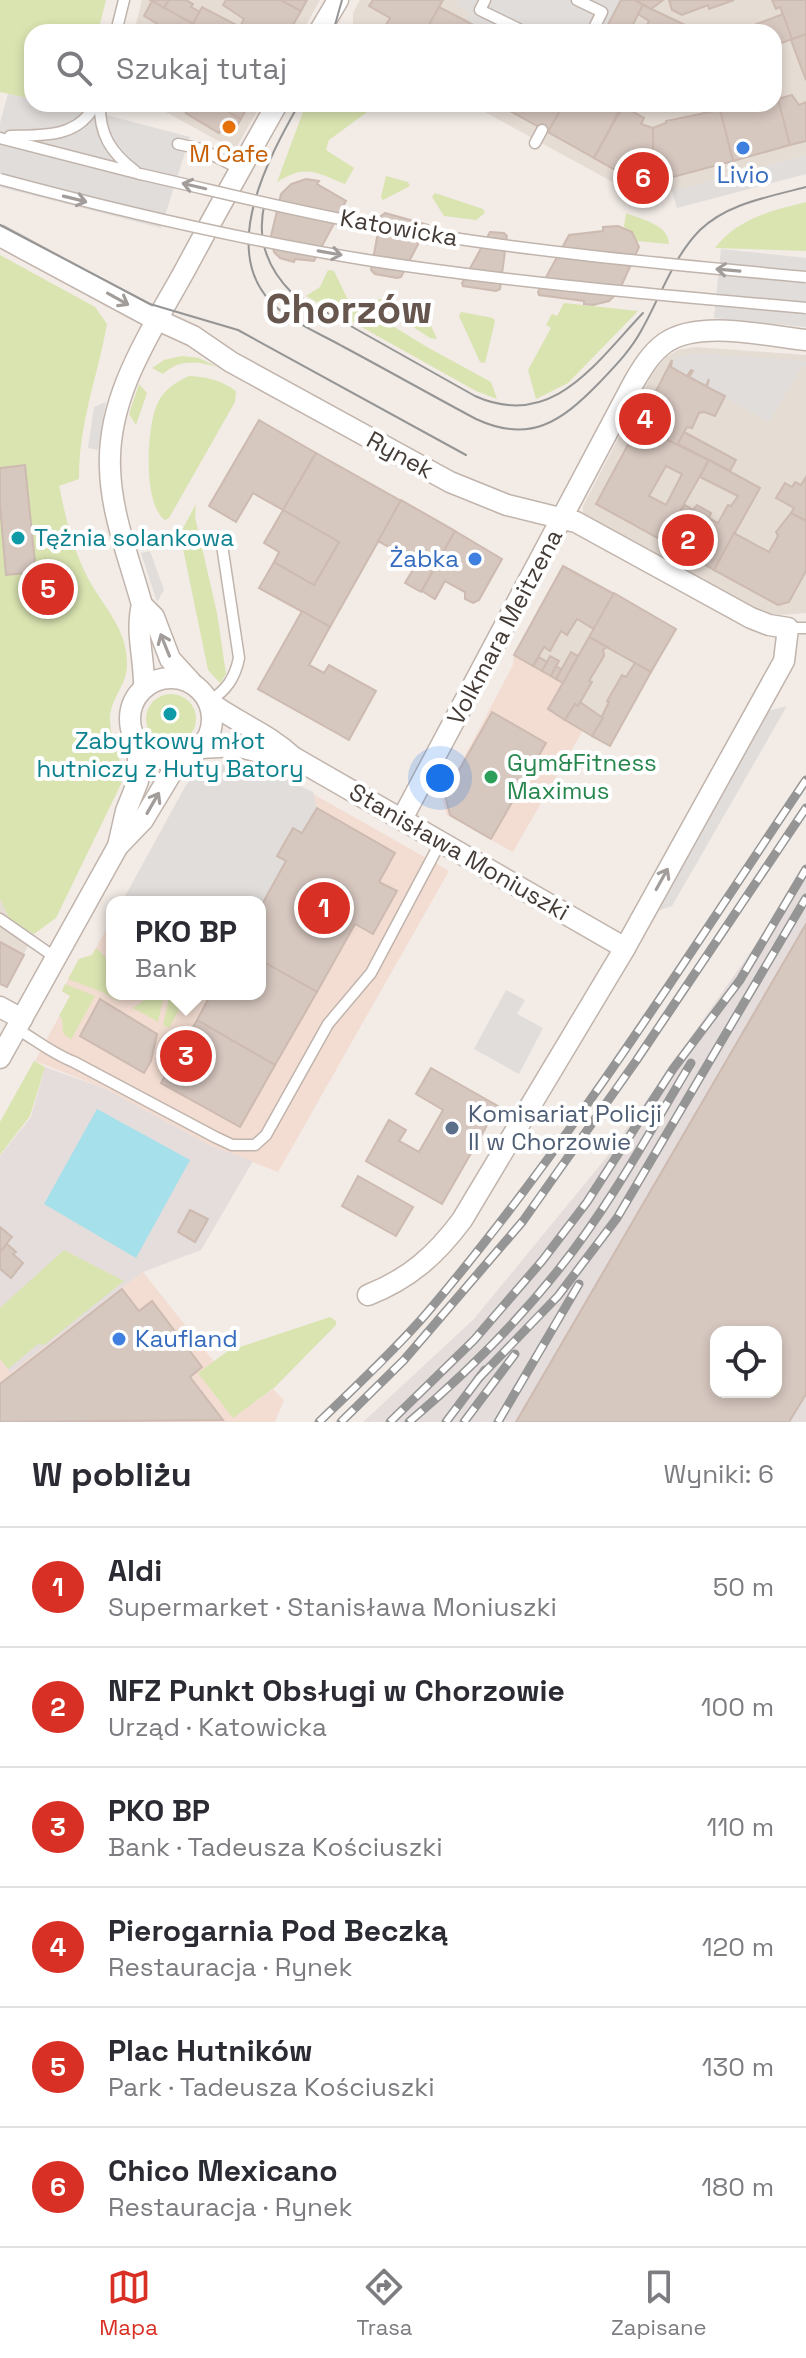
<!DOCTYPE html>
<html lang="pl">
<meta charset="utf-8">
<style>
:root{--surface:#fff;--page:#f2f2f3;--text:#2b2b33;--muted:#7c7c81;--line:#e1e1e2;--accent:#d93025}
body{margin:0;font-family:"Space Grotesk",sans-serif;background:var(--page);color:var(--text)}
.controls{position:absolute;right:24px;bottom:24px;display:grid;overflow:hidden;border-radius:16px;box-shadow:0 4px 12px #0003}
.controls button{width:72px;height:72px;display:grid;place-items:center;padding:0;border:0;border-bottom:2px solid var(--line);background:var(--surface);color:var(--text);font:40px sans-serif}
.you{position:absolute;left:440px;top:778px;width:28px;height:28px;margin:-20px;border:6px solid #fff;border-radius:50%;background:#1a73e8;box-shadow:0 0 0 12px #1a73e833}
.badge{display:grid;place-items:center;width:52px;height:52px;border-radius:50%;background:var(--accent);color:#fff;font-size:26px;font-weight:700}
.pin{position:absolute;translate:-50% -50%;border:4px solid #fff;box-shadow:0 2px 8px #0006}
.popup{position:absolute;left:106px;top:896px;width:160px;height:104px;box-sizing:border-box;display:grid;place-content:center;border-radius:16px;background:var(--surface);filter:drop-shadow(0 2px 6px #0005);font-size:26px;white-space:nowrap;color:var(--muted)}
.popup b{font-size:30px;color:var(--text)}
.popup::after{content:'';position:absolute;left:50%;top:100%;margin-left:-16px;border:16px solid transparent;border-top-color:var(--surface)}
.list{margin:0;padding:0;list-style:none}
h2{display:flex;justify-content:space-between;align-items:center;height:104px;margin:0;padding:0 32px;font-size:34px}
h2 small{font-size:26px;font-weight:400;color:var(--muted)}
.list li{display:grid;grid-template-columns:52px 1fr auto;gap:24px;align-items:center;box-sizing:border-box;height:120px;padding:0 32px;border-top:2px solid var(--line)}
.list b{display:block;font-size:30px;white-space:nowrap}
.list p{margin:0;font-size:26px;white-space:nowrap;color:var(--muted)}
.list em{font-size:26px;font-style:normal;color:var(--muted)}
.icon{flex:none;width:44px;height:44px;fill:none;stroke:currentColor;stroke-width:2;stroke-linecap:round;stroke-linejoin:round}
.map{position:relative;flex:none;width:806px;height:1422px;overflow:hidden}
.search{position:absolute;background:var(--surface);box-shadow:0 4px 12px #0003;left:24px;right:24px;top:24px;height:88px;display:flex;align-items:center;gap:20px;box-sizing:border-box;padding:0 28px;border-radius:24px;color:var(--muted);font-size:30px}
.sheet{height:824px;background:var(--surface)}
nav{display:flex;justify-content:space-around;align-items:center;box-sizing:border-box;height:112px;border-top:2px solid var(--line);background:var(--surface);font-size:22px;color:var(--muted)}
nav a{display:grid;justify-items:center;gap:4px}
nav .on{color:var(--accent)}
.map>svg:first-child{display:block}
.residential{fill:#e5dcd4}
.commercial{fill:#f3ddd2}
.industrial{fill:#e4dddb;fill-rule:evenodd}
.green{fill:#dae4b1}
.parking{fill:#e0dddb}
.water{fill:#a6e0eb}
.building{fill:#d6c7bf;stroke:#cdbab0;stroke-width:2;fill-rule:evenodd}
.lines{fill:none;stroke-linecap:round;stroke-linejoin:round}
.service-casing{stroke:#c0b4ac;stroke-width:13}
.minor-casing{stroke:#c0b4ac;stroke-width:23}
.service{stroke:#fff;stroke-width:10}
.minor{stroke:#fff;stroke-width:20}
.tram{stroke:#959595;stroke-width:2}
.rail-casing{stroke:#959595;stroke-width:9}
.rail{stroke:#fff;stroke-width:6;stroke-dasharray:18;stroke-linecap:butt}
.service-bridge-casing{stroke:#c0b4ac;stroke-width:13;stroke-linecap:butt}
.service-bridge{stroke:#fff;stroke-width:10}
.oneway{stroke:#a29d9a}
.food-dot{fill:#e8710a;stroke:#fff;stroke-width:3}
.shop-dot{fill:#3f7fe0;stroke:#fff;stroke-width:3}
.culture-dot{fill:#0f9aa8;stroke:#fff;stroke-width:3}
.leisure-dot{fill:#2e9e5b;stroke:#fff;stroke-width:3}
.service-dot{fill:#5c6f8a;stroke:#fff;stroke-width:3}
.labels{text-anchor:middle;stroke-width:8;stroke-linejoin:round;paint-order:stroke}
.food-label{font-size:24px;fill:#c56008;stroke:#fff}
.shop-label{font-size:24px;fill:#366cbe;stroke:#fff}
.street-label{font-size:24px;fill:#443b36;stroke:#fff}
.culture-label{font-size:24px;fill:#0d838f;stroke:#fff;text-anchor:start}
.leisure-label{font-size:24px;fill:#27864d;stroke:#fff;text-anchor:start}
.service-label{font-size:24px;fill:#4e5e75;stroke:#fff;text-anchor:start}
.town-label{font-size:40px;font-weight:bold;fill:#66564e;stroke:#fff}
</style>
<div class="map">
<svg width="806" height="1422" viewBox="0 0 806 1422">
<rect width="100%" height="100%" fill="#f2ebe6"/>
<g class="residential">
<polygon points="142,0 320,0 302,32 134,32"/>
<polygon points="360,0 806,0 806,155 644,199 470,104 774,104 774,32 353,32 353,13"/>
<polygon points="151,104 261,104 235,150"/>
<polygon points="696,347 806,355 806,613 781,615 753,611 583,515 583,506 653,372 666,357 678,350"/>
<polygon points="563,565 676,629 610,746 548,709 562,683 514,655"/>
<polygon points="0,899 10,920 34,934 7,987 0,984"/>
</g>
<g class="commercial">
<polygon points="514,655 563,683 548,709 583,730 513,852 447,815 442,799 513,665"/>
<polygon points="235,762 285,778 449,871 278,1172 211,1146 106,1089 35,1061 70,996 62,991 79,959 92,955 112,919 112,994 260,994 260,902 122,902 185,787 193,776 208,768"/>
<polygon points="143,1272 249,1406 273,1389 284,1400 275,1422 0,1422 0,1357 11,1372"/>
</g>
<g class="industrial">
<path d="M806,873V1422H363L474,1319L606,1158ZM716,1332H776V1392H716Z"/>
<polygon points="45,1067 106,1089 211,1146 253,1161 201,1250 143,1272 10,1373 0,1357 0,1156 31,1117"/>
</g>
<g class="green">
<polygon points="0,0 106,0 98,32 32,32 32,99 0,92"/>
<path d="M306,104H378L329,140L326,150L354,168L345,184C316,172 305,164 277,182Z"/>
<polygon points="386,176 408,182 410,186 383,200 381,197"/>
<polygon points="435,193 483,209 485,213 476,220 444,216 432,197"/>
<path d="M806,202V251L715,248C738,218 771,211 806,202Z"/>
<path d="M626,213C642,220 668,224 669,244L637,241L632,232L624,227Z"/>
<path d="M0,255L95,307L107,324C97,380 79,421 79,479L59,486C65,514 71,542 83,568C98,603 129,626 127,667C126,686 110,699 110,719C110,742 125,760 121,784L56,918L34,934L10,920L0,899Z"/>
<polygon points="328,270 334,271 347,298 427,347 491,382 497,399 476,391 306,296 320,287"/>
<polygon points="381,299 422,306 437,339 430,338 378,304 377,300"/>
<polygon points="564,303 638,311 568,383 536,399 528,370 551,328 546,325 552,314 557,316"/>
<polygon points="461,312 493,318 495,321 485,363 480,362 459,316"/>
<path d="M182,356L199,358L217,367C197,361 179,359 163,374L152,368L164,360Z"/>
<path d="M189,376C207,377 221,380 236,391L235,402L169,518L165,520C143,504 147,434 155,410C160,393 173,383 189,376Z"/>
<polygon points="139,384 147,393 136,425 129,414"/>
<polygon points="196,504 195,517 217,613 226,674 220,683 208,670 180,534"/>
<circle cx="171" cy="719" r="25"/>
<path d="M96,948C110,958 112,977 112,994H117L119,1002L104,993L68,979L79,959L92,955Z"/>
<polygon points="65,984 95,996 71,1040 63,1033 62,1018 59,1016 70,996 62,991"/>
<polygon points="153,994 164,994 158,1022 133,1008"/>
<polygon points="170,994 184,1001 169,1028 163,1025"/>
<polygon points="34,1061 45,1067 30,1116 0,1155 0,1122"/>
<polygon points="64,1250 124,1281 44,1345 38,1344 8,1369 0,1359 0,1308"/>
<polygon points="330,1317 336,1321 336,1325 275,1387 233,1418 198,1373 228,1351"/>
</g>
<g class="parking">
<polygon points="459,0 621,0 604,32 486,32 466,21 470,12 456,5"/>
<polygon points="8,94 32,99 32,104 59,104 80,108 190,137 161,228 0,187 0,123"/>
<polygon points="806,155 806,174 677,208 672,191"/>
<polygon points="721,249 806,258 806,327 714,318"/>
<polygon points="695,353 806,361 806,368 802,366 769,422 707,387 710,380 706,386 689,377 692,370 687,376 671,367 675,358"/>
<polygon points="106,402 98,450 88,448 94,407"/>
<polygon points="150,551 164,590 157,602 141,553"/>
<polygon points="787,706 672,906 649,914 764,712"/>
<polygon points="235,762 262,769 313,792 317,808 302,833 278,856 286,861 260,908 260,902 122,902 185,787 193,776 208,768"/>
<polygon points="506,990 525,1000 517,1014 543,1028 519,1074 474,1049"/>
</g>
<polygon class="water" points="97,1109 190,1160 136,1258 44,1204"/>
<g class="building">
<polygon points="150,0 169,0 164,8"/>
<polygon points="169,0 186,0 193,4 191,7 200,12 193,24 164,8"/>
<polygon points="226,0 281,0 301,11 289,32 207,32 193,24 202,7 240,27 244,19 223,5"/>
<polygon points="281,0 307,0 301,11"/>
<polygon points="373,0 443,0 425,32 382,32 390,18 369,6"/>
<polygon points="621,0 635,0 643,5 629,32 604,32"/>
<polygon points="635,0 663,0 651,9"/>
<polygon points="669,0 734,0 709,9 708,5 682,15 672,10"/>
<polygon points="772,0 806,0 806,34 792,39 780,7 776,9"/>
<polygon points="152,1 193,24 188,32 171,32 144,16"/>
<polygon points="643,5 683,24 678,32 657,32 647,25 649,21 638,14"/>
<polygon points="439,7 466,21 486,32 425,32"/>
<polygon points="783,14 792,39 774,46 774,32 736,32"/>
<polygon points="193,24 207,32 188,32"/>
<polygon points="683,24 698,32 678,32"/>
<polygon points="806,34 806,80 791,40"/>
<polygon points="777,94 790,145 733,161 720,110 739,104 774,104 774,95"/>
<polygon points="792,95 799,105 806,102 806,141 790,145 778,99"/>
<polygon points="185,104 214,104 241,119 236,127 224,124 219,133 187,114 182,108"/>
<polygon points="214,104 249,104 241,119"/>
<polygon points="487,104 564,104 548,132 503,107 501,111"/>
<polygon points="564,104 623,104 594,158 548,132"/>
<polygon points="688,104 720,104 721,109 705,113"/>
<polygon points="623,106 644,118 641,124 653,128 653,180 648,185 642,185 594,158"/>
<polygon points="720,110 733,161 654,182 653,128 666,123 666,121"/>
<polygon points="306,179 319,181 317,184 346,201 314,261 295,259 294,262 280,258 274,252 271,236 281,194 291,184"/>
<polygon points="385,213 428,225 401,277 397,278 375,274 371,270 381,216"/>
<polygon points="618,226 632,232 639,247 619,291 609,301 593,305 584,304 584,301 539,295 538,292 569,235 603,231 603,227"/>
<polygon points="490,232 504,233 507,236 500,289 496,291 463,286 462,283"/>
<polygon points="672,360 671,367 687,376 691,370 693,371 689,377 706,386 709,379 707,387 725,396 715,416 704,412 699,413 692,428 687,427 677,445 638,426"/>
<polygon points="259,420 316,453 283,510 253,493 236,522 209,506"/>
<path d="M638,426L709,460L663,541L596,504ZM666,466L682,474L666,505L649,496Z"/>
<polygon points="684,432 736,460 730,471 678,444"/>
<polygon points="316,453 401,501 330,627 259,588 274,562 314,585 339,542 283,510"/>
<polygon points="709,460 760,488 714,570 663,541 685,505 693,510 697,505 711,513 709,518 718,523 728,505 731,506 738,496 700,477"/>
<polygon points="25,465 36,572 6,575 0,505 0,468"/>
<polygon points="806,477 806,521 791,513 794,508 776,498 785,483 792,487 795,482 801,485"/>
<polygon points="401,500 455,531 421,592 405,583 417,563 403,555 398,559 391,555 391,548 378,541"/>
<polygon points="283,510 339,542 314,585 274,562 279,552 264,543"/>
<polygon points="791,513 806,521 806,571 789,602 778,605 714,570 734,533 769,552 778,536 776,532"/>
<polygon points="455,531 502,559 479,600 473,603 465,599 465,592 445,581 435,599 422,591"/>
<polygon points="563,566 614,594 594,629 577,619 567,635 561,631 550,651 544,647 533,666 514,655"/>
<polygon points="614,593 676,629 651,672 589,637"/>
<polygon points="302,611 330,627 309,665 324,673 329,665 376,691 349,740 258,689"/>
<polygon points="589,637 607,647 603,650 604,656 589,681 592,682 578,706 575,704 565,720 548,709"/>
<polygon points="571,652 578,656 563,683 556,679"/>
<polygon points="550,656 559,661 551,676 542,671"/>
<polygon points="539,657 547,662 542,671 533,666"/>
<polygon points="635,663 651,672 610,746 592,736 609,702 607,701 622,675 626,677"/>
<polygon points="556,666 561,669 556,679 551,676"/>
<polygon points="580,702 603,718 592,736 565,720 575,704 578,706"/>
<polygon points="492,712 546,743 491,839 450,815 445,795"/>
<polygon points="317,808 395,853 379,882 397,891 373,934 355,924 317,992 260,960 260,908 286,861 277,856 293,828 302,833"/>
<path d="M806,924V1394L789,1422H516ZM716,1332H776V1392H716Z"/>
<polygon points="0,942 24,955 7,987 0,984"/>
<polygon points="260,960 317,992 275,1065 197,1020 211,994 260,994"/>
<polygon points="100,999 157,1034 151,1061 144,1073 80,1036"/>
<polygon points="197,1020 275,1065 240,1127 161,1083"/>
<polygon points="431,1068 498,1106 442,1204 366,1161 389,1120 406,1130 399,1141 419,1152 443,1110 416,1094"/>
<polygon points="358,1176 413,1207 396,1236 342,1206"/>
<polygon points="190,1210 208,1219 195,1242 178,1232"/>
<polygon points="0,1227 12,1237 0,1252"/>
<polygon points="7,1244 16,1252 13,1254 23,1263 11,1278 0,1269 0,1252"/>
<polygon points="122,1289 139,1311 152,1301 202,1367 190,1377 223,1420 0,1422 0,1384"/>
</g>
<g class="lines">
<defs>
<g id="service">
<polyline points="485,0 480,10 525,32"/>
<polyline points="577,0 602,12 592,32"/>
<polyline points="116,32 124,0"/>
<path d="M100,104C99,134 111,153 135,171"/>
<path d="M10,136C43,135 79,138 95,104"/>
<polyline points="0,138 140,174"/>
<polyline points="535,143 542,130"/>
<polyline points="178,144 201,149 240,169"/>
<polyline points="788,628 806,628"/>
<path d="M209,701C226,691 235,678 239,658L222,545"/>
<polyline points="0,919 56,958"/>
<path d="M17,1029C36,1040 53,1054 74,1062L215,1137L232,1145H255L266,1135L328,1024L371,973L440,843"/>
</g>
<g id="minor">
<polyline points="319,32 338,0"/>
<path d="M0,236L147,315L193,336L231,362L450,482L507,505L576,522L751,618L769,625L788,628L784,661L625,948L462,1220C436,1255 409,1279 368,1295"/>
<polyline points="142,605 154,617 170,659 191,682"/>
<circle cx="171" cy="719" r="41"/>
<path d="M144,688C145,660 135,633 142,605C130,561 111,514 110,468C107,395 151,332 185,270C215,214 246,159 277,104"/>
<path d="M208,701C237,723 266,732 293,757L625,948"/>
<polyline points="200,748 237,746 266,754 293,757"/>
<path d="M402,819L634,382C642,368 651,353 665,343C699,319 767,336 806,340"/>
<polyline points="118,846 143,820 172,772 185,758"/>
<polyline points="0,1007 22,1019"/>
<polyline points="0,1058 118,846 126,811 138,781 138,745"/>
</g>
</defs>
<use href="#service" class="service-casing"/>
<use href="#minor" class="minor-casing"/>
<use href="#service" class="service"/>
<use href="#minor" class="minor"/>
<g class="tram">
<polyline points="333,32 342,0"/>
<path d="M299,104C269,157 220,247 270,301C288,321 319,333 342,346C387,370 431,395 476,419C530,444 561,422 599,383C615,366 630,351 641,331C660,298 673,257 700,230C728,203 769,197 806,187"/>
<path d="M265,202C256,237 267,268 292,293L475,396C553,431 596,362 643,313"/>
<polyline points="0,225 150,304 238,330 466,455"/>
</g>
<defs>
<g id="rail">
<polyline points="478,1379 558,1296 617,1218 806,898"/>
<path d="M319,1422C355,1387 393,1352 426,1314C568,1147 684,961 806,780"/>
<polyline points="341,1422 404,1360 523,1221 636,1061 806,808"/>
<polyline points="390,1422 474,1340 542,1261 587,1202 673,1069 740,980 806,869"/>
<path d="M409,1422C463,1376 515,1325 559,1269C610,1205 649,1133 691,1063"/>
<polyline points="446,1422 485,1370"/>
<polyline points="464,1422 515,1354"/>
<polyline points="498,1422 579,1284"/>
</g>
</defs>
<use href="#rail" class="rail-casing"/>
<use href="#rail" class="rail"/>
<defs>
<g id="service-bridge">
<path d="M140,174C220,192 301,213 383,227C523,251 665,264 806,277"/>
<path d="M0,179C123,212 247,241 373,261C516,283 661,295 806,308"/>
</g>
</defs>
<use href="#service-bridge" class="service-bridge-casing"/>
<use href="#service-bridge" class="service-bridge"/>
</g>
<defs><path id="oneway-shaft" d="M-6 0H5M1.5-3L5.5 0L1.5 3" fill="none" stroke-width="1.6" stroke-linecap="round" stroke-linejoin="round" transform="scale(2)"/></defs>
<g class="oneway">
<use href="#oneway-shaft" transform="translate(194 186) rotate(-167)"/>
<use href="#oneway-shaft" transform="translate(75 199) rotate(14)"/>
<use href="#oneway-shaft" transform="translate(330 253) rotate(10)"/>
<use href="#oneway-shaft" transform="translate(728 270) rotate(-175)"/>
<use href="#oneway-shaft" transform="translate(118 299) rotate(29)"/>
<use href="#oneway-shaft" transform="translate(165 645) rotate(-112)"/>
<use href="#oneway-shaft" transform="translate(153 803) rotate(-60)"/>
<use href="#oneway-shaft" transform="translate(662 879) rotate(-61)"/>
</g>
<circle class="food-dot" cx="229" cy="127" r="8"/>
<g class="shop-dot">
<circle cx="743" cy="148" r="8"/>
<circle cx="475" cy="559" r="8"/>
<circle cx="119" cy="1339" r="8"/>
</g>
<g class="culture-dot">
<circle cx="18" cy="538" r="8"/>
<circle cx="170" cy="714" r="8"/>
</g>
<circle class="leisure-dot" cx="491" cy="777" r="8"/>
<circle class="service-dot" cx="452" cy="1128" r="8"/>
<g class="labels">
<g class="food-label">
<text x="229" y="162">M Cafe</text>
</g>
<g class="shop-label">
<text x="743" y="183">Livio</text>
<text x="459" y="567" text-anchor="end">Żabka</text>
<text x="135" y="1347" text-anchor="start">Kaufland</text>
</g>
<g class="street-label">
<text transform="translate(399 228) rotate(10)" y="8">Katowicka</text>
<text transform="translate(400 455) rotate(29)" y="8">Rynek</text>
<text transform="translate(505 627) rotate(-62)" y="8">Volkmara Meitzena</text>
<text transform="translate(459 852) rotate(30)" y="8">Stanisława Moniuszki</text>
</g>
<g class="culture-label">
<text x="34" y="546">Tężnia solankowa</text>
<text x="170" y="749" text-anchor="middle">Zabytkowy młot<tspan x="170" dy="28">hutniczy z Huty Batory</tspan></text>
</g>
<g class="leisure-label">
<text x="507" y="771">Gym&amp;Fitness<tspan x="507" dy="28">Maximus</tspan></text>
</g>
<g class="service-label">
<text x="468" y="1122">Komisariat Policji<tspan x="468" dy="28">II w Chorzowie</tspan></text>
</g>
<g class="town-label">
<text x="349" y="323">Chorzów</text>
</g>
</g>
</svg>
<div class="controls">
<button><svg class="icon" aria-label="locate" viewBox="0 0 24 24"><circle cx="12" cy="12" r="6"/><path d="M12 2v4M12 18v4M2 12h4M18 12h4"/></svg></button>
</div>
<div class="you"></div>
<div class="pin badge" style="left:324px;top:908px">1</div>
<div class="pin badge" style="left:688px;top:540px">2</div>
<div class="pin badge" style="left:186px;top:1056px">3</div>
<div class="popup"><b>PKO BP</b>Bank</div>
<div class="pin badge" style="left:645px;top:419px">4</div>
<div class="pin badge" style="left:48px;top:589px">5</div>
<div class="pin badge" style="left:643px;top:178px">6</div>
<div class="search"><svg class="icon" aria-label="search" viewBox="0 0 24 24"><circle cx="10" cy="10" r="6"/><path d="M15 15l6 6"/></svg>Szukaj tutaj</div>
</div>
<section class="sheet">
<h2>W pobliżu<small>Wyniki: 6</small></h2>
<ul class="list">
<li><span class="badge">1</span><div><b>Aldi</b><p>Supermarket · Stanisława Moniuszki</p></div><em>50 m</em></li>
<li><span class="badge">2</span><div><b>NFZ Punkt Obsługi w Chorzowie</b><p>Urząd · Katowicka</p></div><em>100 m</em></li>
<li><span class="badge">3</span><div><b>PKO BP</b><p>Bank · Tadeusza Kościuszki</p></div><em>110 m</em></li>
<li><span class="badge">4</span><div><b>Pierogarnia Pod Beczką</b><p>Restauracja · Rynek</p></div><em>120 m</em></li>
<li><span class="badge">5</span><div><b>Plac Hutników</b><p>Park · Tadeusza Kościuszki</p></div><em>130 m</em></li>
<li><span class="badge">6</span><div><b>Chico Mexicano</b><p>Restauracja · Rynek</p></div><em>180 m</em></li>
</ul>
</section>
<nav>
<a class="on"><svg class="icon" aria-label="map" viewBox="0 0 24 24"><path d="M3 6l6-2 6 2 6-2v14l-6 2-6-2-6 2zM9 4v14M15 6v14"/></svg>Mapa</a>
<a><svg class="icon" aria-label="directions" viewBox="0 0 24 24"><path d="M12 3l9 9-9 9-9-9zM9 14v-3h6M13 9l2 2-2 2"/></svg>Trasa</a>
<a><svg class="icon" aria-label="saved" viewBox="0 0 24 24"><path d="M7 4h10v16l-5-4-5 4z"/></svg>Zapisane</a>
</nav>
